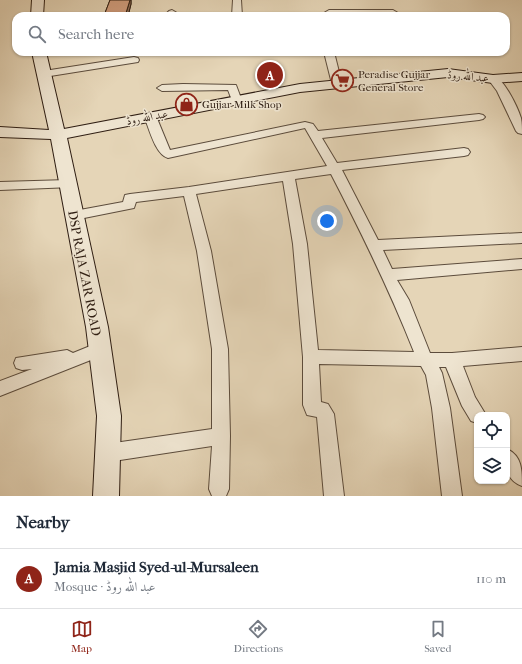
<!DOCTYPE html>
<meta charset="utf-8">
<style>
:root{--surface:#fff;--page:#f6f6f7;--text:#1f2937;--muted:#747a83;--line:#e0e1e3;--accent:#8f2418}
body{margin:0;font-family:"IM FELL French Canon",Amiri,serif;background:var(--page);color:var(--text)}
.controls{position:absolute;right:12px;bottom:12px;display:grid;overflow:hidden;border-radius:8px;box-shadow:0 1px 3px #0004}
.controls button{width:36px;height:36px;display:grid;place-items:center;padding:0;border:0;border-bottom:1px solid var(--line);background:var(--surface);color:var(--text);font:20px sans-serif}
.you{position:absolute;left:327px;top:221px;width:14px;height:14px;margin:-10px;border:3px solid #fff;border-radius:50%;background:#1a73e8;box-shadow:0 0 0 6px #1a73e833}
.badge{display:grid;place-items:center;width:26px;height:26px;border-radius:50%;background:var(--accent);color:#fff;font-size:13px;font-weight:700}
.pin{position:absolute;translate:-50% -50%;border:2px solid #fff;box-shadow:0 1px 4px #0006}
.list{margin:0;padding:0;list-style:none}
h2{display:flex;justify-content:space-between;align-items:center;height:52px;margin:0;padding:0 16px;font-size:17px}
h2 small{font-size:13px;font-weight:400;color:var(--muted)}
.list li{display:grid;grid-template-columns:26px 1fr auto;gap:12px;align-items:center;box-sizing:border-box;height:60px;padding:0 16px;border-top:1px solid var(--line)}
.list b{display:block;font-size:15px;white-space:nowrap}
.list p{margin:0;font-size:13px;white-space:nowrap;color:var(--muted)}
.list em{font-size:13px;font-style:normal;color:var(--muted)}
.icon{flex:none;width:22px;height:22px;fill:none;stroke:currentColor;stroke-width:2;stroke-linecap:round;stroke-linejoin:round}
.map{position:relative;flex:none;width:522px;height:496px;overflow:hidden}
.search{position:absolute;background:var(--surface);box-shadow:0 1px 3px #0004;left:12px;right:12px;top:12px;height:44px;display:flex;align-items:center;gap:10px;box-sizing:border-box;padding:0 14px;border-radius:12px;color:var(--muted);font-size:15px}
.sheet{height:112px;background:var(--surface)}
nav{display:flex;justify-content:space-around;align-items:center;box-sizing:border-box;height:56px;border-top:1px solid var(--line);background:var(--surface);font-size:11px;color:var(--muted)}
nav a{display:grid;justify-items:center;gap:2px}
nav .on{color:var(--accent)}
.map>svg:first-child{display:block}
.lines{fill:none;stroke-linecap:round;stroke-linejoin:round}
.street-casing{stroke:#5c4c3c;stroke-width:2}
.secondary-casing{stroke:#2f1e13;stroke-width:2}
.street{fill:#eee4d0;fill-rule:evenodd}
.secondary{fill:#eee4d0;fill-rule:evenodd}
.wall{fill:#b5886c;stroke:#2f1e13}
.shaded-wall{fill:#936f58;stroke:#2f1e13}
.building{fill:#d29e7e;stroke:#2f1e13}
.labels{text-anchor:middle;stroke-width:3;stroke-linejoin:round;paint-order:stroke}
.far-poi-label{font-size:11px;fill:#2f1e13;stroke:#eee4d0;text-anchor:start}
.far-street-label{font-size:11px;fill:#2f1e13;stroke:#eee4d0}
.street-label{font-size:13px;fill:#2f1e13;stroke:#eee4d0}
</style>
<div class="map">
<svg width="522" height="496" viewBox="0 0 522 496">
<rect width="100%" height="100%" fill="#e5d5b7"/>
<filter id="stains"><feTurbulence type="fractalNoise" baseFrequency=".005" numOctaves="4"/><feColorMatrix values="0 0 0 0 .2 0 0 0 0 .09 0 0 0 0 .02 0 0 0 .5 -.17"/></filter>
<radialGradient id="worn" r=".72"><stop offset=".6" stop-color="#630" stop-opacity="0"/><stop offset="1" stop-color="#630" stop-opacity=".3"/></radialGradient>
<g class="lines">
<defs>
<g id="street">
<polygon points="233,0 241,0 242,16 232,16"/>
<polygon points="172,10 177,13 174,16 164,16 169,11"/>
<polygon points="329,10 393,10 398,13 393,16 326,15 324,13"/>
<polygon points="324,52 334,52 342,84 341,86 333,86 332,84"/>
<polygon points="134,57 138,58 139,60 138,62 44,77 39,74 44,71"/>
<path d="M493,76C504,78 518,108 521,118C522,123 522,129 522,134L518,133L516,131L497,91L488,79Z"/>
<polygon points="183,84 236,85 242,101 237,104 233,103 228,90 162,91 157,88 162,85"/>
<path d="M150,113L156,116L170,150L305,122L313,124L318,131L479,114L483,115L485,117L483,119L479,120L322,138L337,163L464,148L468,149L470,152L468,155L464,156L342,170L378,240L522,233V243L383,250L392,269L522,259V269L397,280L409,300L430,353H452L522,347V361L463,366L475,397L486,415H477V423L471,421L462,406L446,367H439L442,373L450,408L462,496H442L432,408L426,375L421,366L319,364L321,402L328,404L334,414L344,496H324L317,417L307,415L303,405V357L293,244L283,181L196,194L211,251L228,349L230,436L229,489L226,496H212L209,489L212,446L107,462L101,459L98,453L101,447L107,444L212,429V349L197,251L184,196L136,202L134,208L74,220L69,218L67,215L69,212L123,202L125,195L130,194L189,187L327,166L305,128L168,158C155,154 149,128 144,116ZM331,174C361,232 390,291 414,352L318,350L307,244L295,179Z"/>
<polygon points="68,180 72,181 74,184 72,187 0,190 0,182"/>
<polygon points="100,342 106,344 108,349 106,354 0,396 0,381 32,369 22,370 16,368 14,363 16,358 67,350 73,353"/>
<path d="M507,449C522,456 522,470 522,486C504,479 507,466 507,449Z"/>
</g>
<g id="secondary">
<polygon points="32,0 44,0 43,16 31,16"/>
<polygon points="32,52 46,52 64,129 300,84 448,69 493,75 522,73 522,81 493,83 448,77 300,92 67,138 108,327 121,416 119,496 93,496 97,416 86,327 51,139 0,137 0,127 49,130"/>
</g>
</defs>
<use href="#street" class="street-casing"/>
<use href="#secondary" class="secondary-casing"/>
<use href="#street" class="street"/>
<use href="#secondary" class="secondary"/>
</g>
<polygon class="wall" points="110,0 131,0 131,4 128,16 106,16 105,13"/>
<polygon class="shaded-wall" points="130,0 131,0 131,4 128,16 126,16 126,13"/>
<polygon class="building" points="110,0 130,0 126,13 105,13"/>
<defs>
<symbol id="supermarket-ring" viewBox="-11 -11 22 22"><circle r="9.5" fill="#eee4d0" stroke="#8f2418" stroke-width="1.5"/><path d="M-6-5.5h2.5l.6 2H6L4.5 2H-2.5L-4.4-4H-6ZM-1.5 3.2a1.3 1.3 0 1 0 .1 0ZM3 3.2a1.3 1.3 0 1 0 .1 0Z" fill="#8f2418"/></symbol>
<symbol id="shop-ring" viewBox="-11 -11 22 22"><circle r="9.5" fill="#eee4d0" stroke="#8f2418" stroke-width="1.5"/><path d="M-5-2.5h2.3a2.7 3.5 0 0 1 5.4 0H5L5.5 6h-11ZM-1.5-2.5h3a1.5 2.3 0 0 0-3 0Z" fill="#8f2418"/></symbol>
</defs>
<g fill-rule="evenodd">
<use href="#supermarket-ring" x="330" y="68" width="25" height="25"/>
<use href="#shop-ring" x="174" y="92" width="25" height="25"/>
</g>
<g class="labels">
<g class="far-poi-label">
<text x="358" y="78">Peradise Gujjar<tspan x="358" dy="13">General Store</tspan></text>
<text x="202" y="108">Gujjar Milk Shop</text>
</g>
<g class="far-street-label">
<text transform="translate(468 76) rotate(5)" y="4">عبد اللہ روڈ</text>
<text transform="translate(147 117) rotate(-11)" y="4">عبد اللہ روڈ</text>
</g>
<g class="street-label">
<text transform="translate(85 273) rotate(79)" y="5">DSP RAJA ZAR ROAD</text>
</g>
</g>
<rect width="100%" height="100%" filter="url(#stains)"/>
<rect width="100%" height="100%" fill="url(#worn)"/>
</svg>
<div class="controls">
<button><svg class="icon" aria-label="locate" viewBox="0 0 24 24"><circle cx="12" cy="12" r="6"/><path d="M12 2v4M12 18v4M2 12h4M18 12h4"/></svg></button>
<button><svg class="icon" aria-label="layers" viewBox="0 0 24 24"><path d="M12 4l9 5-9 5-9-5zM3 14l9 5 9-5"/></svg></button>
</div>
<div class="you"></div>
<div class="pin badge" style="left:270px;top:75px">A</div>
<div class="search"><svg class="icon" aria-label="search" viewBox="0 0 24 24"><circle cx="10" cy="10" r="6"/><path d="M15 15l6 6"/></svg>Search here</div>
</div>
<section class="sheet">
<h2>Nearby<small></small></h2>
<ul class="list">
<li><span class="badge">A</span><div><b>Jamia Masjid Syed-ul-Mursaleen</b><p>Mosque · عبد اللہ روڈ</p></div><em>110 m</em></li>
</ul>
</section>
<nav>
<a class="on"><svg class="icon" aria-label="map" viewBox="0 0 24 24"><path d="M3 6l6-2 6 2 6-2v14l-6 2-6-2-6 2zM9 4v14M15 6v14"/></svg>Map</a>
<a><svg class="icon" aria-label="directions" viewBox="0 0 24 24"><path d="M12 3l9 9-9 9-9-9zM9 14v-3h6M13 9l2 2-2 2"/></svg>Directions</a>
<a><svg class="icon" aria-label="saved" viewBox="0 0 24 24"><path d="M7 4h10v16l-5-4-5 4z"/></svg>Saved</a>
</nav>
